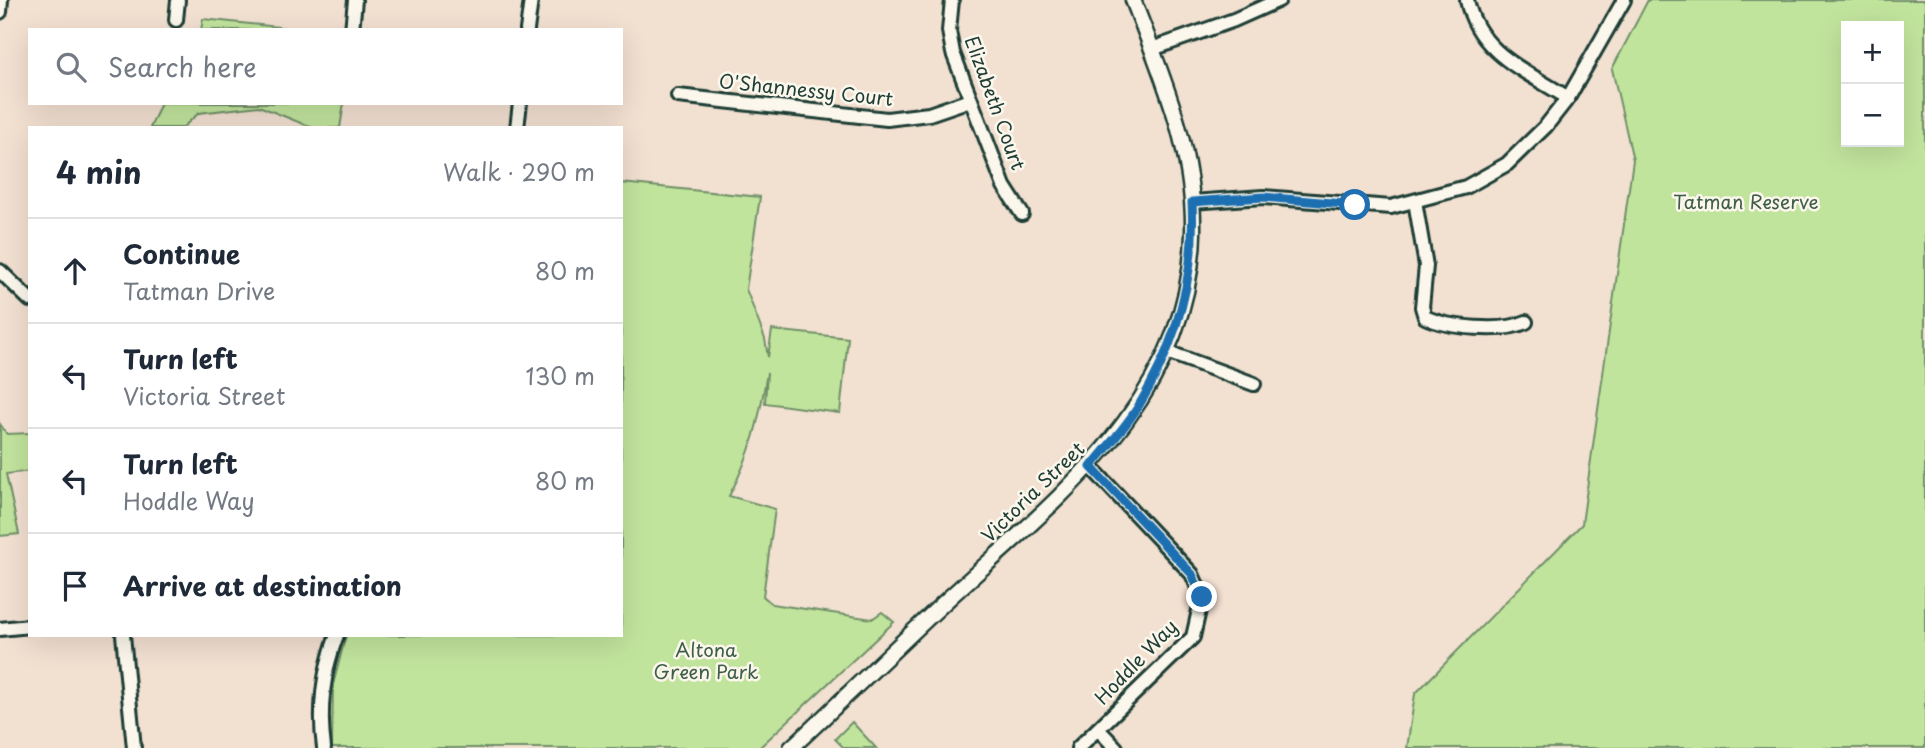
<!DOCTYPE html>
<meta charset="utf-8">
<style>
:root{--surface:#fff;--page:#f2f2f3;--text:#1f2937;--muted:#747a83;--line:#e0e1e3}
body{margin:0;font-family:"Playpen Sans",sans-serif;background:var(--page);color:var(--text)}
.controls{position:absolute;right:21px;top:21px;display:grid;overflow:hidden;border-radius:0px;box-shadow:0 7px 28px #0002}
.controls button{width:63px;height:63px;display:grid;place-items:center;padding:0;border:0;border-bottom:2px solid var(--line);background:var(--surface);color:var(--text);font:35px sans-serif}
.stop{position:absolute;width:21px;height:21px;margin:-16px;border:5px solid #1f6fb2;border-radius:50%;background:#fff}
.stop.end{background:#1f6fb2;border-color:#fff;box-shadow:0 2px 7px #0008}
.list{margin:0;padding:0;list-style:none}
h2{display:flex;justify-content:space-between;align-items:center;height:91px;margin:0;padding:0 28px;font-size:30px}
h2 small{font-size:23px;font-weight:400;color:var(--muted)}
.list li{display:grid;grid-template-columns:46px 1fr auto;gap:21px;align-items:center;box-sizing:border-box;height:105px;padding:0 28px;border-top:2px solid var(--line)}
.list b{display:block;font-size:26px;white-space:nowrap}
.list p{margin:0;font-size:23px;white-space:nowrap;color:var(--muted)}
.list em{font-size:23px;font-style:normal;color:var(--muted)}
.icon{flex:none;width:38px;height:38px;fill:none;stroke:currentColor;stroke-width:2;stroke-linecap:round;stroke-linejoin:round}
.map{position:relative;flex:none;width:1925px;height:748px;overflow:hidden}
.search{position:absolute;background:var(--surface);box-shadow:0 7px 28px #0002;left:28px;top:28px;width:595px;height:77px;display:flex;align-items:center;gap:18px;box-sizing:border-box;padding:0 24px;border-radius:0px;color:var(--muted);font-size:26px}
.panel{position:absolute;background:var(--surface);box-shadow:0 7px 28px #0002;left:28px;top:126px;width:595px;height:511px;border-radius:0px}
.map>svg:first-child{display:block}
.green{fill:#c1e49d;stroke:#709068;stroke-width:2;fill-rule:evenodd}
.lines{fill:none;stroke-linecap:round;stroke-linejoin:round}
.minor-casing{stroke:#1f3d34;stroke-width:18}
.tertiary-casing{stroke:#1f3d34;stroke-width:19}
.minor{stroke:#fbf7ec;stroke-width:12}
.tertiary{stroke:#fbf7ec;stroke-width:14}
.route{stroke:#1f6fb2;stroke-width:9}
.labels{text-anchor:middle;stroke-width:5;stroke-linejoin:round;paint-order:stroke}
.street-label{font-size:19px;fill:#1f3d34;stroke:#fbf7ec}
.park-label{font-size:19px;fill:#3f5e49;stroke:#fbf7ec}
</style>
<div class="map">
<svg width="1925" height="748" viewBox="0 0 1925 748">
<rect width="100%" height="100%" fill="#f2e0d1"/>
<filter id="ink" filterUnits="userSpaceOnUse"><feTurbulence type="fractalNoise" baseFrequency=".0143" numOctaves="2"/><feDisplacementMap in="SourceGraphic" scale="14" xChannelSelector="R" yChannelSelector="G"/><feConvolveMatrix kernelMatrix="1 2 1 2 8 2 1 2 1" color-interpolation-filters="sRGB"/></filter>
<g filter="url(#ink)">
<g class="green">
<path d="M1648,0H1925V748H1407L1415,694L1582,524L1633,160L1612,69ZM1846,26H1899V142H1846Z"/>
<polygon points="203,19 307,30 201,30"/>
<polygon points="161,103 344,103 340,128 313,128 259,106 199,113 182,128 150,128"/>
<path d="M621,183L760,197L746,289L765,339L768,357L772,330L848,338L840,413L765,403L767,373C759,420 752,453 729,496L775,509L763,596L772,604L872,619L882,612L894,622L759,748H332L333,685L346,635H621Z"/>
<polygon points="0,424 7,434 30,433 30,471 6,474 19,534 0,536"/>
<polygon points="852,722 876,748 844,748 835,739"/>
</g>
<g class="lines">
<defs>
<g id="minor">
<polyline points="952,0 949,31 953,53 1004,186 1022,214"/>
<path d="M1467,0C1478,53 1526,71 1568,98"/>
<polyline points="0,12 1,0"/>
<polyline points="176,20 178,0"/>
<polyline points="352,30 355,0"/>
<polyline points="527,30 531,0"/>
<polyline points="1152,49 1234,20 1279,0"/>
<polyline points="678,96 887,119 929,114 970,100"/>
<polyline points="517,128 520,103"/>
<path d="M1415,201L1426,266L1422,307L1425,317C1448,328 1503,333 1526,322"/>
<polyline points="1192,202 1263,197 1391,207 1466,187 1507,164 1546,126 1568,98 1624,0"/>
<polyline points="0,271 30,300"/>
<polyline points="1167,352 1254,384"/>
<polyline points="0,629 30,626"/>
<polyline points="123,635 134,748"/>
<polyline points="1098,729 1116,748"/>
<path d="M324,748C319,710 323,671 337,635"/>
<polyline points="1078,748 1193,637 1202,597 1192,574 1091,467"/>
</g>
<path id="tertiary" d="M791,748C844,699 895,648 948,599C1059,497 1189,400 1193,234C1195,151 1162,75 1133,0"/>
</defs>
<use href="#minor" class="minor-casing"/>
<use href="#tertiary" class="tertiary-casing"/>
<use href="#minor" class="minor"/>
<use href="#tertiary" class="tertiary"/>
</g>
</g>
<g class="lines" filter="url(#ink)">
<path class="route" d="M1202,597L1192,574L1091,467C1106,448 1125,428 1138,407C1176,345 1196,275 1192,202L1263,197L1355,205"/>
</g>
<g class="labels">
<g class="street-label">
<text transform="translate(806 90) rotate(6)" y="7">O'Shannessy Court</text>
<text transform="translate(995 103) rotate(70)" y="7">Elizabeth Court</text>
<text transform="translate(1033 492) rotate(-44)" y="7">Victoria Street</text>
<text transform="translate(1136 662) rotate(-46)" y="7">Hoddle Way</text>
</g>
<g class="park-label">
<text x="1746" y="209">Tatman Reserve</text>
<text x="706" y="657">Altona<tspan x="706" dy="22">Green Park</tspan></text>
</g>
</g>
</svg>
<div class="controls">
<button>+</button>
<button>−</button>
</div>
<div class="stop" style="left:1355px;top:205px"></div>
<div class="stop end" style="left:1202px;top:597px"></div>
<div class="search"><svg class="icon" aria-label="search" viewBox="0 0 24 24"><circle cx="10" cy="10" r="6"/><path d="M15 15l6 6"/></svg>Search here</div>
<section class="panel">
<h2>4 min<small>Walk · 290 m</small></h2>
<ul class="list">
<li><svg class="icon" aria-label="ahead" viewBox="0 0 24 24"><path d="M12 20V5M6 11l6-6 6 6"/></svg><div><b>Continue</b><p>Tatman Drive</p></div><em>80 m</em></li>
<li><svg class="icon" aria-label="left" viewBox="0 0 24 24"><path d="M17 20v-9H6M10 6l-5 5 5 5"/></svg><div><b>Turn left</b><p>Victoria Street</p></div><em>130 m</em></li>
<li><svg class="icon" aria-label="left" viewBox="0 0 24 24"><path d="M17 20v-9H6M10 6l-5 5 5 5"/></svg><div><b>Turn left</b><p>Hoddle Way</p></div><em>80 m</em></li>
<li><svg class="icon" aria-label="arrive" viewBox="0 0 24 24"><path d="M6 21V4h12l-3 4 3 4H6"/></svg><div><b>Arrive at destination</b></div></li>
</ul>
</section>
</div>
